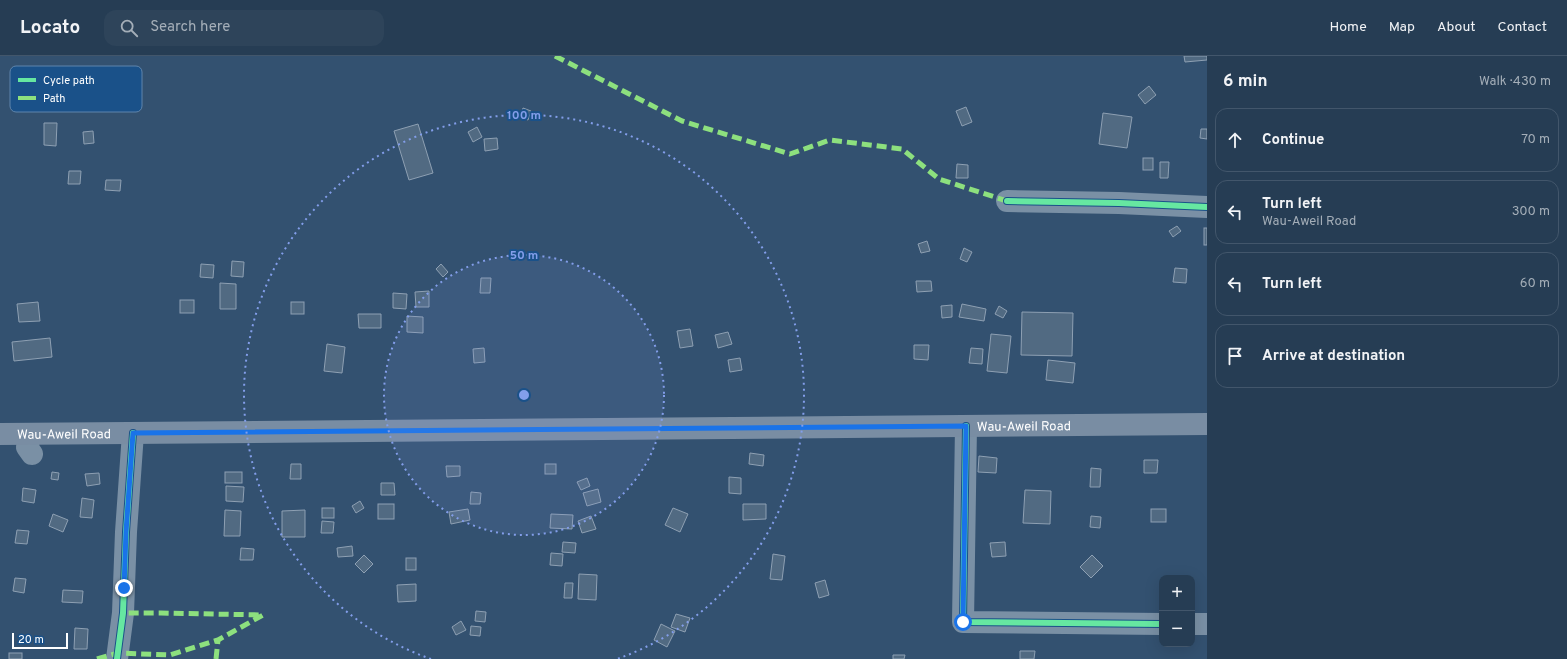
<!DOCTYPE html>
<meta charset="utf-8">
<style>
:root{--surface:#263d54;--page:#2e445a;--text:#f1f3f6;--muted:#a4aeb8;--line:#42566b}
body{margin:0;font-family:Overpass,sans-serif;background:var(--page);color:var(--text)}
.controls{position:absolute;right:12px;bottom:12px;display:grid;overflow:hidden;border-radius:8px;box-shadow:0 4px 16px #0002}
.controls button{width:36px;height:36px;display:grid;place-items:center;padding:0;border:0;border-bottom:1px solid var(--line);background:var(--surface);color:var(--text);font:20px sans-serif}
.scale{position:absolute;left:12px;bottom:10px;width:56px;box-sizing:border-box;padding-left:4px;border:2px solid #fff;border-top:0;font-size:11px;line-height:14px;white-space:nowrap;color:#fff;-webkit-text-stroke:3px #1a5189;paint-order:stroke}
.stop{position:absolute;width:12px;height:12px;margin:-9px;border:3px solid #1a73e8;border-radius:50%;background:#fff}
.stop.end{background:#1a73e8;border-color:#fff;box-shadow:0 1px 4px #0008}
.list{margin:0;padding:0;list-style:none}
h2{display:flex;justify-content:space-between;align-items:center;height:52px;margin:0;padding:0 16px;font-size:17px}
h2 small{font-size:13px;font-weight:400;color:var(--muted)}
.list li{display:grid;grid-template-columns:26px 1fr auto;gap:12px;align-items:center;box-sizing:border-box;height:64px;margin:0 8px 8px;padding:0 8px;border:1px solid var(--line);border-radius:12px}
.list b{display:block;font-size:15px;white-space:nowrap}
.list p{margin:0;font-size:13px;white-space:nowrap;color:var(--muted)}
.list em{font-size:13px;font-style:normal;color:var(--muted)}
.icon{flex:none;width:22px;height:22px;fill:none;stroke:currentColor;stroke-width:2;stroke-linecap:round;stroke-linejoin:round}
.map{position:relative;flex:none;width:1207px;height:603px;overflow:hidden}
header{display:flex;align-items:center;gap:24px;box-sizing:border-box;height:56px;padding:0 20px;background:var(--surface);border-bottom:1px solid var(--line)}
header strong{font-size:19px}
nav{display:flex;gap:22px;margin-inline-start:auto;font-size:14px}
.search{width:280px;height:36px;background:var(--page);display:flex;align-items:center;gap:10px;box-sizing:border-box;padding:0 14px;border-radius:12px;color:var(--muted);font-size:15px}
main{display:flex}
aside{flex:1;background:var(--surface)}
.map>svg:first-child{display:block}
.building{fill:#516a82;stroke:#8ea0b3}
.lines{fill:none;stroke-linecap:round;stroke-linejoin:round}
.minor{stroke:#7a90a5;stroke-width:22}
.major{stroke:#798da3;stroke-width:22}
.quiet{stroke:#8de07e;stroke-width:5;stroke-dasharray:10 5;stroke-linecap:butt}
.cycleway-casing{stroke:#1a5189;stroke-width:8}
.cycleway{stroke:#66e7a1;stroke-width:6}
.route{stroke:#1a73e8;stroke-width:5}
.ring{fill:none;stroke:#839eea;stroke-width:2;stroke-dasharray:2 4}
.labels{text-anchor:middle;stroke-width:4;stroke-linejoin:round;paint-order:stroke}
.street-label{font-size:13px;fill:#fff;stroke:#1a5189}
.key{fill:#1a5189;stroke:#5f85ac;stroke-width:1}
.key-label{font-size:11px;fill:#fff}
.centre{fill:#839eea;stroke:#1a5189;stroke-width:2}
.ring-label{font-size:12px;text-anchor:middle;font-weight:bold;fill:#839eea;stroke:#1a5189;stroke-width:4;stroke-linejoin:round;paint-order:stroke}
</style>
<header>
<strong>Locato</strong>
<div class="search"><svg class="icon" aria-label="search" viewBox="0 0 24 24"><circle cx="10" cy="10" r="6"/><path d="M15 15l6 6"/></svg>Search here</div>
<nav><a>Home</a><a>Map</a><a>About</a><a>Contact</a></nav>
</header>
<main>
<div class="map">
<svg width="1207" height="603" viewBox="0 0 1207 603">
<rect width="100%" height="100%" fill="#335170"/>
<g class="building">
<polygon points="1184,0 1207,0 1207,4 1185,6"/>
<polygon points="1149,30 1156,39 1145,48 1138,39"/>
<polygon points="966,51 972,66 962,70 956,55"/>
<polygon points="523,52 531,55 528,64 520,61"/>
<polygon points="1103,57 1132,61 1127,92 1099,88"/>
<polygon points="44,67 57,67 56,90 44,89"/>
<polygon points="418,68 433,117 409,124 394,75"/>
<polygon points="477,71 482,81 473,86 468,76"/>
<polygon points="1201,73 1207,73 1207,83 1200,82"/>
<polygon points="93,75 94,87 84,88 83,76"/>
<polygon points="497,82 498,93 485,95 484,83"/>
<rect x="1143" y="102" width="10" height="12"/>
<polygon points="1160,106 1169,106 1168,122 1160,122"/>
<polygon points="957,108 968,109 968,122 956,122"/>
<polygon points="69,115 81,115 80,128 68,128"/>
<polygon points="106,124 121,124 120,135 105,134"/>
<polygon points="1177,170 1181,175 1173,181 1169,175"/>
<rect x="1204" y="172" width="3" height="17"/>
<polygon points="927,185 930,195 921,197 918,188"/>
<polygon points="964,192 972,196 967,206 960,203"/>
<polygon points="232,205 244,206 243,221 231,220"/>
<polygon points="201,208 214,209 213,222 200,221"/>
<polygon points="441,208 448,216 443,221 436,213"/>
<polygon points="1175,212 1187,213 1186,227 1173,226"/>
<polygon points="481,222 491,222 490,237 480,237"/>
<polygon points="916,225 931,225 932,235 917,236"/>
<polygon points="220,227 236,228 236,253 220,253"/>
<polygon points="429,235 429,251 416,251 415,236"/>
<polygon points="393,237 407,238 406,253 393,252"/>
<rect x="180" y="244" width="14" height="13"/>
<polygon points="38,246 40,265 19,266 17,248"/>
<rect x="291" y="246" width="13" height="12"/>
<polygon points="962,248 986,253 984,265 959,261"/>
<polygon points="952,249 952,261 942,262 941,250"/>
<polygon points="999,250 1007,255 1003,262 995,258"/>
<polygon points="1022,256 1073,257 1072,300 1021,299"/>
<polygon points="358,258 381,258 381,272 359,272"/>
<polygon points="407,260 423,261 423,277 407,276"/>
<polygon points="690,273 693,290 680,292 677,275"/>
<polygon points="728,276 732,288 718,292 715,279"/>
<polygon points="991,278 1011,280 1007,317 987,315"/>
<polygon points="50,282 52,301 14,305 12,286"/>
<polygon points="327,288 345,291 342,317 324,315"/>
<polygon points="914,289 929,289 928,304 914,303"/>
<polygon points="484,292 485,306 474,307 473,293"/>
<polygon points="971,292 983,293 982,308 969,307"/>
<polygon points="740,302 742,314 730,316 728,304"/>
<polygon points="1048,304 1075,307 1073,327 1046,324"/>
<polygon points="750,397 764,399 763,410 749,408"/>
<polygon points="979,400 997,402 996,417 978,416"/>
<polygon points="1144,404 1158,404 1157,417 1144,417"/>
<polygon points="291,408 301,408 301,423 290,423"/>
<rect x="545" y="408" width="11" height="10"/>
<polygon points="446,410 460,410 460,420 447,421"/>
<polygon points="1091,412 1101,413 1100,431 1090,431"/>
<polygon points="52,416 59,417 58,424 51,423"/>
<rect x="225" y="416" width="17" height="11"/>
<polygon points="99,417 100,428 87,430 85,418"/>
<polygon points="729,421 741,422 741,438 729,437"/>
<polygon points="587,422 590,430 581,434 577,426"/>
<polygon points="381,427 394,427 395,439 381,439"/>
<polygon points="226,430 244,431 243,446 226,445"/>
<polygon points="23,432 36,434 34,447 22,445"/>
<polygon points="598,433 601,446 587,450 583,437"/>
<polygon points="1025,434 1051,435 1050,468 1023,467"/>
<polygon points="471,436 481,437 480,448 470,448"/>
<polygon points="82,442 94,444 92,462 80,461"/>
<polygon points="360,445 364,452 356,457 352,450"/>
<rect x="378" y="448" width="16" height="15"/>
<polygon points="743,448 766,448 766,463 743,464"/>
<rect x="322" y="452" width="12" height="10"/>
<polygon points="673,452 688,458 680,476 665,469"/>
<polygon points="468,453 470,464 451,468 449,456"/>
<rect x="1151" y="453" width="15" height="13"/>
<polygon points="225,454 241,455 240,480 224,480"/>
<polygon points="305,454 305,481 282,481 282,455"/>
<polygon points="53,458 68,464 63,476 49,470"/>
<polygon points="551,458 573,459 572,473 550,472"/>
<polygon points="591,460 596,473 582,477 578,465"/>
<polygon points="1091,460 1101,461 1100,472 1090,471"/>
<polygon points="322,465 334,466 333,477 321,477"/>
<polygon points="17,474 29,475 27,488 15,487"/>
<polygon points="563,486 576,487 575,497 562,496"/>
<polygon points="1005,486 1006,500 992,501 990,487"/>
<polygon points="352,490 353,500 338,501 337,492"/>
<polygon points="241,492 254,493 253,504 240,504"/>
<polygon points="551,497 563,498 562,510 550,509"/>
<polygon points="773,498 785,500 782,524 770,523"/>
<polygon points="364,499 373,508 364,517 355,508"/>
<polygon points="1092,499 1103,510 1091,522 1080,511"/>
<rect x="406" y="502" width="10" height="12"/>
<polygon points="579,518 597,519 596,544 578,543"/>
<polygon points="15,522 26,523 24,537 13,535"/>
<polygon points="825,524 829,539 819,542 815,527"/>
<polygon points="565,527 573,527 572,542 564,542"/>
<polygon points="416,528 416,545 398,546 397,529"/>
<polygon points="63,534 83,535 82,547 62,546"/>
<polygon points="476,555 486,556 485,566 475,565"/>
<polygon points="676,558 690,562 685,576 671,571"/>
<polygon points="461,565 466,574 456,579 452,571"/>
<polygon points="661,568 675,575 667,591 654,584"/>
<polygon points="471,570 481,571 480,580 470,579"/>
<polygon points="75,572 88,573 87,593 74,593"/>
<polygon points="1020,595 1035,595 1034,603 1020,603"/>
<rect x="9" y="597" width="13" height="6"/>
<polygon points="893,599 905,599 904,603 893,603"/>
</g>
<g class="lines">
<g class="minor">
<polyline points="1007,145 1119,147 1207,151"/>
<polyline points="966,370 963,566 1162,568"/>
<polyline points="31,378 27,391 32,398"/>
<polyline points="1192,568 1207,568"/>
<polyline points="117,603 123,557 126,476 133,377"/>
</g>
<path class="major" id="s1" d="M0,378L1207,368"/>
<g class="quiet">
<polyline points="555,0 682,65 790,98 830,84 902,93 939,123 1007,145"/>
<polyline points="97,603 118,597 170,599 218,584 263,559 161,557 123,557"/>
<polyline points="216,603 218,584"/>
</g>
<defs>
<g id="cycleway">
<polyline points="1007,145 1119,147 1207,151"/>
<polyline points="966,370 963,566 1162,568"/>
<polyline points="117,603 123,557 126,476 133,377"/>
</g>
</defs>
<use href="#cycleway" class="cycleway-casing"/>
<use href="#cycleway" class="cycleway"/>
</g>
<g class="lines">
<polyline class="route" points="124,532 126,476 133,377 966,370 963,566"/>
</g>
<circle cx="524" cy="339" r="140" fill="#839eea" fill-opacity=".12"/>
<g class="ring">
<circle cx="524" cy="339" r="140"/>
<path d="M431 603A280 280 0 1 1 617 603"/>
</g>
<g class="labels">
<g class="street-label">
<text dy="5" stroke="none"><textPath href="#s1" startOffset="1024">Wau-Aweil Road</textPath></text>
<text dy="5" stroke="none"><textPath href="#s1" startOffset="64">Wau-Aweil Road</textPath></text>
</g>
</g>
<rect x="10" y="10" width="132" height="46" rx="6" class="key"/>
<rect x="18" y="22" width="18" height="4" fill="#66e7a1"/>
<rect x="18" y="40" width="18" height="4" fill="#8de07e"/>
<g class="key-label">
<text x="43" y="28">Cycle path</text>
<text x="43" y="46">Path</text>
</g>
<circle cx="524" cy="339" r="6" class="centre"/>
<g class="ring-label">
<text x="524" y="63">100 m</text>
<text x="524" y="203">50 m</text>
</g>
</svg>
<div class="controls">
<button>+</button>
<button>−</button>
</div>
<div class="scale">20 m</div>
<div class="stop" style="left:963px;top:566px"></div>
<div class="stop end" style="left:124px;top:532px"></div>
</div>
<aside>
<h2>6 min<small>Walk · 430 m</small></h2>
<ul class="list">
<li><svg class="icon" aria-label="ahead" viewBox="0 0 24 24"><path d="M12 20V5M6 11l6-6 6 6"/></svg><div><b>Continue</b></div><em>70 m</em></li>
<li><svg class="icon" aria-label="left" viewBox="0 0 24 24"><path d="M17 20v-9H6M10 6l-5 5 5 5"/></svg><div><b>Turn left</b><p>Wau-Aweil Road</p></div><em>300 m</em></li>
<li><svg class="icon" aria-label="left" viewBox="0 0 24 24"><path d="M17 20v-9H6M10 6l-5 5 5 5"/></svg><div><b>Turn left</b></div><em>60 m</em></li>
<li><svg class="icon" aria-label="arrive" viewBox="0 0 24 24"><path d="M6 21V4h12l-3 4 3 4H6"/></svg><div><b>Arrive at destination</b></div></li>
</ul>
</aside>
</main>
